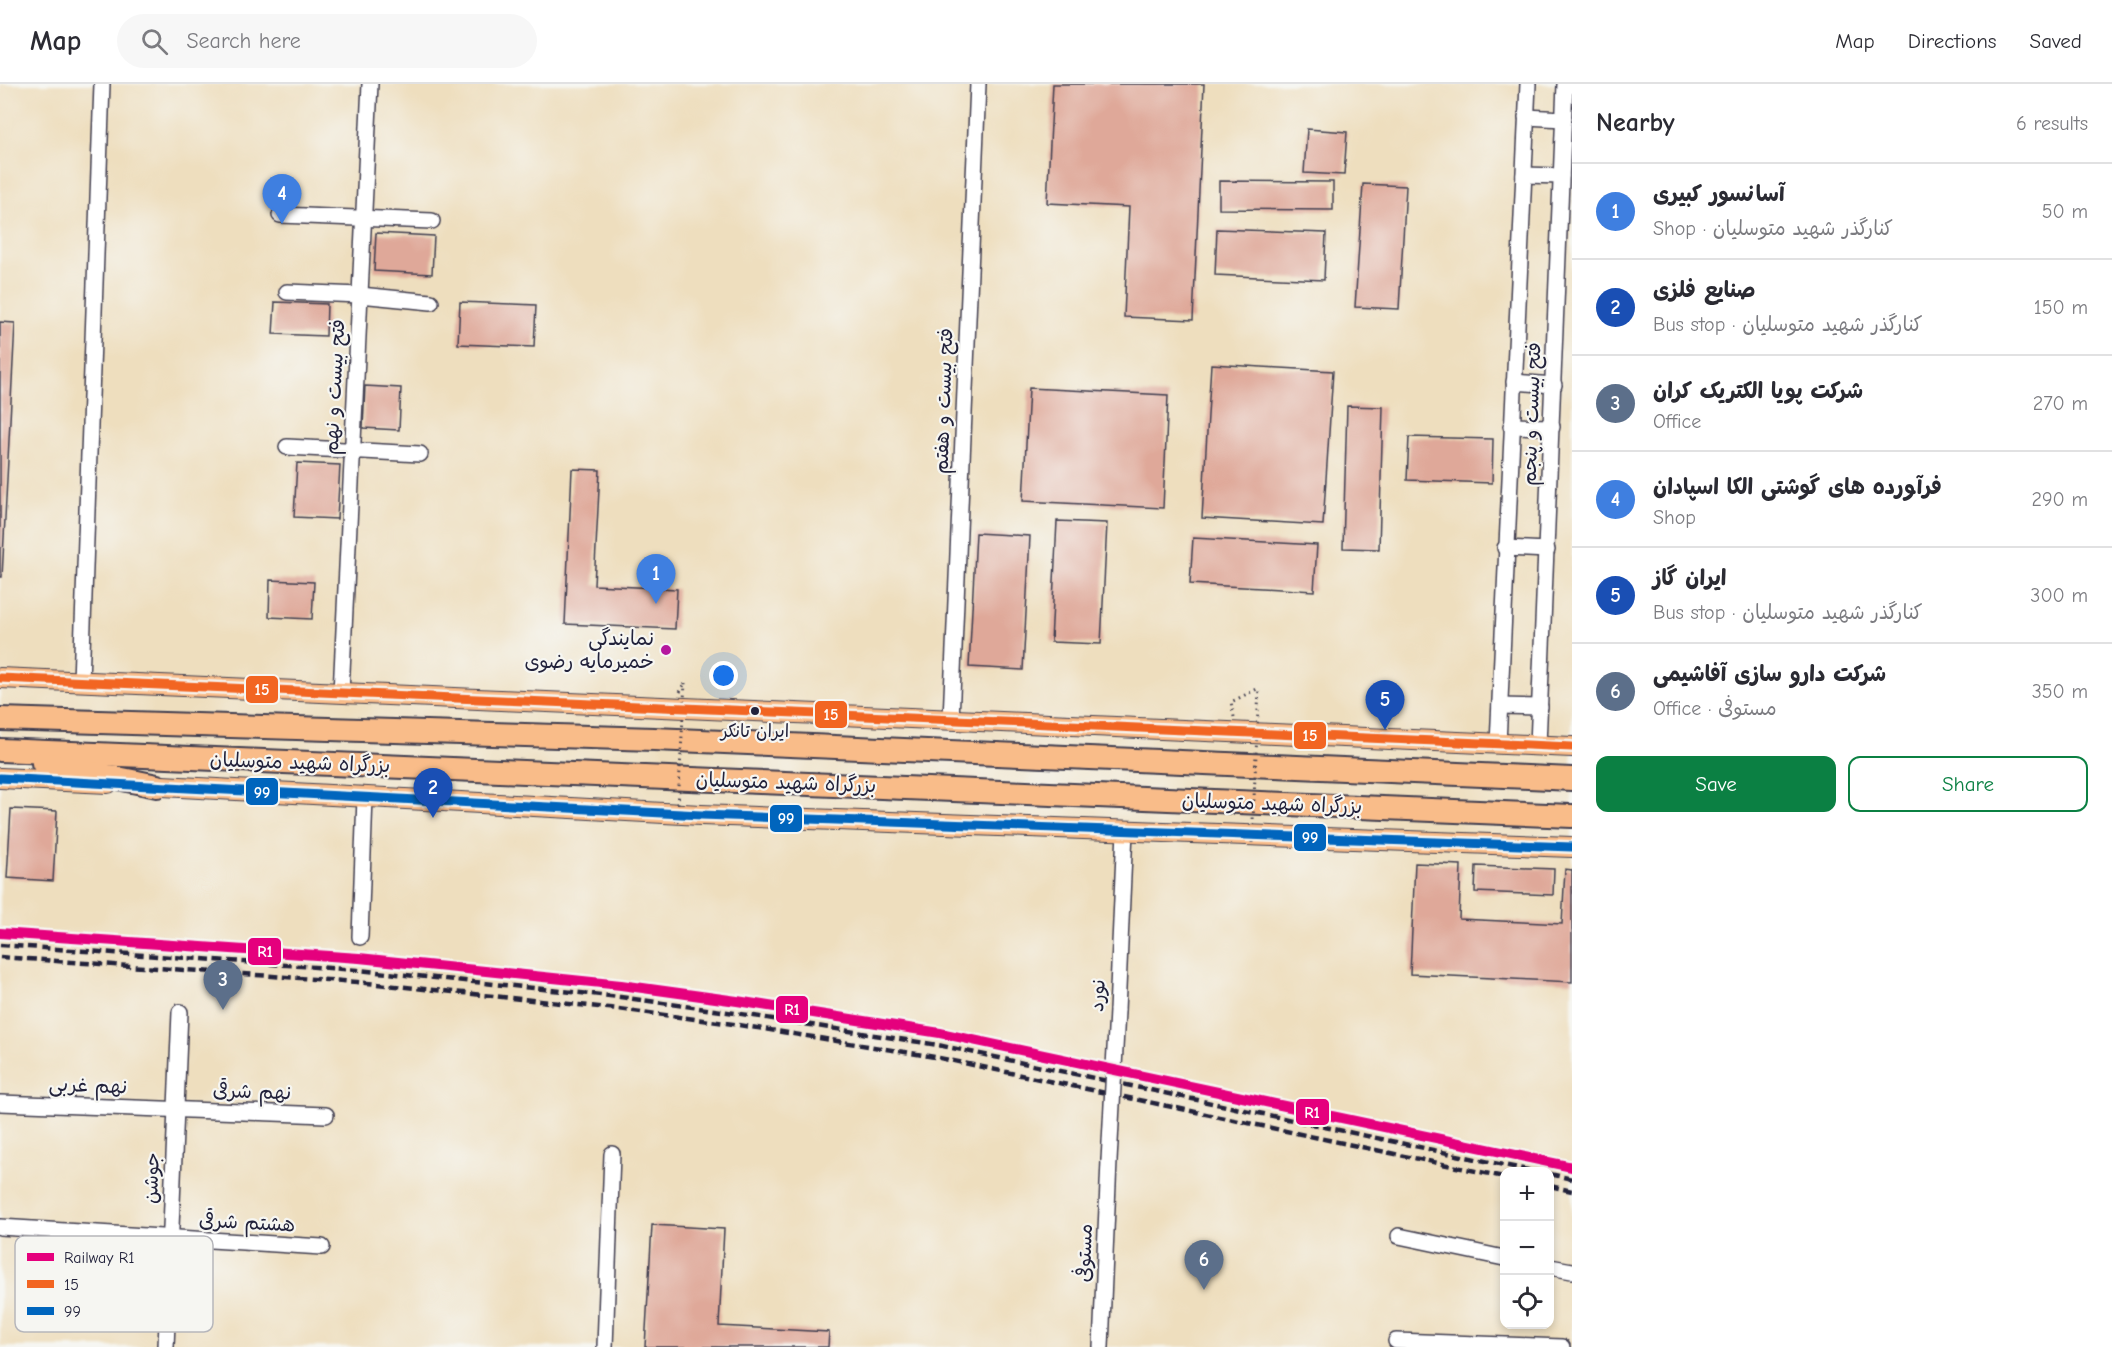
<!DOCTYPE html>
<meta charset="utf-8">
<style>
:root{--surface:#fff;--page:#f7f7f7;--text:#2b2b33;--muted:#7c7c81;--line:#e1e1e2;--accent:#0b8043}
body{margin:0;font-family:"Comic Neue","Playpen Sans Arabic",sans-serif;background:var(--page);color:var(--text)}
.controls{position:absolute;right:18px;bottom:18px;display:grid;overflow:hidden;border-radius:12px;box-shadow:0 3px 9px #0003}
.controls button{width:54px;height:54px;display:grid;place-items:center;padding:0;border:0;border-bottom:2px solid var(--line);background:var(--surface);color:var(--text);font:30px sans-serif}
.you{position:absolute;left:724px;top:592px;width:21px;height:21px;margin:-15px;border:4px solid #fff;border-radius:50%;background:#1a73e8;box-shadow:0 0 0 9px #1a73e833}
.badge{display:grid;place-items:center;width:39px;height:39px;border-radius:50%;background:var(--accent);color:#fff;font-size:20px;font-weight:700}
.pin{position:absolute;translate:-50% -50px;filter:drop-shadow(0 2px 3px #0008)}
.pin::after{content:'';position:absolute;top:32px;width:21px;height:18px;background:inherit;clip-path:polygon(0 0,100% 0,50% 100%)}
.list{margin:0;padding:0;list-style:none}
h2{display:flex;justify-content:space-between;align-items:center;height:78px;margin:0;padding:0 24px;font-size:26px}
h2 small{font-size:20px;font-weight:400;color:var(--muted)}
.list li{display:grid;grid-template-columns:39px 1fr auto;gap:18px;align-items:center;box-sizing:border-box;height:96px;padding:0 24px;border-top:2px solid var(--line)}
.list b{display:block;font-size:22px;white-space:nowrap}
.list p{margin:0;font-size:20px;white-space:nowrap;color:var(--muted)}
.list em{font-size:20px;font-style:normal;color:var(--muted)}
.actions{display:flex;gap:12px;padding:18px 24px}
.actions a{flex:1;padding:14px 0;border:2px solid var(--accent);border-radius:12px;text-align:center;font-size:21px;color:var(--accent)}
.actions .main{background:var(--accent);color:#fff}
.icon{flex:none;width:33px;height:33px;fill:none;stroke:currentColor;stroke-width:2;stroke-linecap:round;stroke-linejoin:round}
.map{position:relative;flex:none;width:1572px;height:1263px;overflow:hidden}
header{display:flex;align-items:center;gap:36px;box-sizing:border-box;height:84px;padding:0 30px;background:var(--surface);border-bottom:2px solid var(--line)}
header strong{font-size:28px}
nav{display:flex;gap:33px;margin-inline-start:auto;font-size:21px}
.search{width:420px;height:54px;background:var(--page);display:flex;align-items:center;gap:15px;box-sizing:border-box;padding:0 21px;border-radius:33px;color:var(--muted);font-size:22px}
main{display:flex}
aside{flex:1;background:var(--surface)}
.map>svg:first-child{display:block}
.building{fill:#dfa899}
.lines{fill:none;stroke-linecap:round;stroke-linejoin:round}
.minor-casing{stroke:#413e4f;stroke-width:18}
.major-casing{stroke:#413e4f;stroke-width:22}
.highway-casing{stroke:#413e4f;stroke-width:26}
.path{stroke:#413e4f;stroke-width:3;stroke-dasharray:1.5 4.5;stroke-linecap:butt}
.minor{stroke:#fff;stroke-width:15}
.major{stroke:#f9bc89;stroke-width:20}
.highway{stroke:#f9bc89;stroke-width:22}
.rail{stroke:#22223b;stroke-width:4.5;stroke-dasharray:9 4.5;stroke-linecap:butt}
.minor-bridge-casing{stroke:#413e4f;stroke-width:18;stroke-linecap:butt}
.path-bridge{stroke:#413e4f;stroke-width:3;stroke-dasharray:1.5 4.5;stroke-linecap:butt}
.minor-bridge{stroke:#fff;stroke-width:15}
.bus-1-casing{stroke:#f6f6f2;stroke-width:14}
.bus-2-casing{stroke:#f6f6f2;stroke-width:14}
.bus-1{stroke:#f26522;stroke-width:9}
.bus-2{stroke:#0065bd;stroke-width:9}
.rail-1-casing{stroke:#f6f6f2;stroke-width:15}
.rail-1{stroke:#e5007d;stroke-width:10}
.poi-dot{fill:#b5179e;stroke:#f6f6f2;stroke-width:2}
.bus-dot{fill:#22223b;stroke:#f6f6f2;stroke-width:2}
.labels{text-anchor:middle;stroke-width:4.5;stroke-linejoin:round;paint-order:stroke}
.bus-label{font-size:18px;fill:#22223b;stroke:#f6f6f2}
.street-label{font-size:20px;fill:#22223b;stroke:#f6f6f2}
.poi-label{font-size:20px;fill:#22223b;stroke:#f6f6f2;text-anchor:end}
.key{fill:#f6f6f2;stroke:#b6b6bb;stroke-width:1.5}
.key-label{font-size:16px;fill:#22223b}
.line-badge{stroke:#f6f6f2;stroke-width:2}
.badge-label{font-size:16px;text-anchor:middle;font-weight:bold;fill:#fff}
</style>
<header>
<strong>Map</strong>
<div class="search"><svg class="icon" aria-label="search" viewBox="0 0 24 24"><circle cx="10" cy="10" r="6"/><path d="M15 15l6 6"/></svg>Search here</div>
<nav><a>Map</a><a>Directions</a><a>Saved</a></nav>
</header>
<main>
<div class="map">
<svg width="1572" height="1263" viewBox="0 0 1572 1263">
<rect width="100%" height="100%" fill="#f6f6f2"/>
<filter id="ink" filterUnits="userSpaceOnUse"><feTurbulence type="fractalNoise" baseFrequency=".0167" numOctaves="2"/><feDisplacementMap in="SourceGraphic" scale="12" xChannelSelector="R" yChannelSelector="G"/><feConvolveMatrix kernelMatrix="1 2 1 2 8 2 1 2 1" color-interpolation-filters="sRGB"/></filter>
<filter id="wash" filterUnits="userSpaceOnUse"><feTurbulence type="fractalNoise" baseFrequency=".008" numOctaves="4" result="noise"/><feDisplacementMap in="SourceGraphic" scale="24" xChannelSelector="R" yChannelSelector="G"/><feGaussianBlur stdDeviation="1.35" result="paint"/><feColorMatrix in="noise" values="0 0 0 0 0 0 0 0 0 0 0 0 0 0 0 0 0 1.4 0 .05"/><feComposite in="paint" operator="in"/></filter>
<g filter="url(#wash)">
<rect width="100%" height="100%" fill="#eedebe"/>
<g id="blocks">
<g class="building">
<polygon points="1053,0 1204,0 1193,236 1124,233 1129,123 1047,119"/>
<polygon points="1307,45 1347,48 1344,91 1304,89"/>
<polygon points="1219,97 1333,98 1333,126 1219,125"/>
<polygon points="1363,100 1406,102 1399,225 1355,223"/>
<polygon points="1217,145 1326,149 1324,196 1215,191"/>
<polygon points="376,149 434,152 432,190 374,187"/>
<polygon points="275,218 327,220 326,252 273,250"/>
<polygon points="460,218 536,221 534,263 458,260"/>
<polygon points="0,238 15,239 2,493 0,493"/>
<polygon points="1211,280 1333,287 1323,441 1202,434"/>
<polygon points="365,302 401,304 399,346 363,344"/>
<polygon points="1029,304 1168,311 1163,424 1023,417"/>
<polygon points="1347,322 1383,323 1379,465 1343,464"/>
<polygon points="1409,353 1493,355 1492,399 1407,396"/>
<polygon points="297,379 340,381 337,435 294,433"/>
<polygon points="572,385 600,386 594,501 677,505 675,545 565,540"/>
<polygon points="1057,437 1107,439 1101,560 1051,558"/>
<polygon points="976,449 1030,452 1023,586 969,583"/>
<polygon points="1193,454 1317,461 1314,507 1190,500"/>
<polygon points="270,496 314,498 312,535 269,533"/>
<polygon points="11,725 57,727 53,797 7,794"/>
<polygon points="1415,779 1461,781 1459,835 1562,840 1565,785 1572,786 1572,898 1410,890"/>
<polygon points="1476,782 1554,785 1553,811 1475,808"/>
<polygon points="652,1141 724,1145 719,1242 829,1248 828,1263 645,1263"/>
</g>
</g>
</g>
<g filter="url(#ink)">
<use href="#blocks" fill-opacity="0" stroke="#413e4f" stroke-width="1.5"/>
<g class="lines">
<defs>
<g id="minor">
<polyline points="1526,33 1564,35"/>
<polyline points="1524,91 1561,92"/>
<polyline points="280,131 432,137"/>
<polyline points="287,208 360,211 431,218"/>
<polyline points="1514,298 1554,301"/>
<polyline points="1511,342 1552,343"/>
<polyline points="287,363 420,370"/>
<polyline points="1505,464 1547,466"/>
<polyline points="81,597 102,0"/>
<polyline points="341,609 370,0"/>
<polyline points="1500,622 1540,623"/>
<polyline points="951,635 978,0"/>
<polyline points="1498,660 1528,0"/>
<polyline points="1538,661 1565,0"/>
<polyline points="360,853 365,713"/>
<polyline points="1117,927 1125,747"/>
<polyline points="0,1019 326,1031"/>
<polyline points="0,1143 322,1163"/>
<polyline points="1399,1152 1504,1174"/>
<polyline points="1550,1183 1572,1187"/>
<polyline points="1396,1257 1562,1263"/>
<polyline points="166,1263 180,928"/>
<polyline points="605,1263 612,1070"/>
<polyline points="1101,1263 1109,1077"/>
</g>
<g id="major">
<polyline points="0,594 1572,663"/>
<polyline points="0,694 108,699"/>
<polyline points="144,701 701,731 1572,763"/>
</g>
<g id="highway">
<polyline points="0,635 654,655 1572,695"/>
<polyline points="0,666 1572,732"/>
<polyline points="43,679 157,702"/>
</g>
</defs>
<use href="#minor" class="minor-casing"/>
<use href="#major" class="major-casing"/>
<use href="#highway" class="highway-casing"/>
<g class="path">
<polyline points="680,608 685,599"/>
<polyline points="1234,633 1231,618 1259,604"/>
</g>
<use href="#minor" class="minor"/>
<use href="#major" class="major"/>
<use href="#highway" class="highway"/>
<g class="rail">
<polyline points="0,849 359,874 621,901 737,917 940,949 1572,1083"/>
<polyline points="0,861 358,886 620,913 735,929 938,961 1537,1088"/>
<polyline points="0,873 357,898 618,925 733,940 935,973 1504,1093"/>
<polyline points="1550,1090 1572,1095"/>
<polyline points="1550,1102 1572,1107"/>
</g>
<defs>
<polyline id="minor-bridge" points="1109,1077 1117,927"/>
</defs>
<use href="#minor-bridge" class="minor-bridge-casing"/>
<g class="path-bridge">
<polyline points="677,738 685,599"/>
<polyline points="1252,759 1259,604"/>
</g>
<use href="#minor-bridge" class="minor-bridge"/>
<defs>
<polyline id="bus-1" points="0,594 1572,663"/>
<polyline id="bus-2" points="0,694 701,731 1572,763"/>
</defs>
<use href="#bus-1" class="bus-1-casing"/>
<use href="#bus-2" class="bus-2-casing"/>
<use href="#bus-1" class="bus-1"/>
<use href="#bus-2" class="bus-2"/>
<defs>
<polyline id="rail-1" points="0,849 359,874 621,901 737,917 940,949 1572,1083"/>
</defs>
<use href="#rail-1" class="rail-1-casing"/>
<use href="#rail-1" class="rail-1"/>
</g>
</g>
<circle class="poi-dot" cx="666" cy="566" r="6"/>
<circle class="bus-dot" cx="755" cy="627" r="5"/>
<g class="labels">
<g class="bus-label">
<text x="755" y="653">ایران تانکر</text>
</g>
<g class="street-label">
<text transform="translate(334 303) rotate(-87)" y="7">فتح بیست و نهم</text>
<text transform="translate(943 317) rotate(-88)" y="7">فتح بیست و هفتم</text>
<text transform="translate(1531 330) rotate(-88)" y="7">فتح بیست و پنجم</text>
<text transform="translate(300 678) rotate(2)" y="7">بزرگراه شهید متوسلیان</text>
<text transform="translate(786 698) rotate(2)" y="7">بزرگراه شهید متوسلیان</text>
<text transform="translate(1272 719) rotate(2)" y="7">بزرگراه شهید متوسلیان</text>
<text transform="translate(1097 911) rotate(-87)" y="7">نورد</text>
<text transform="translate(88 1001) rotate(2)" y="7">نهم غربی</text>
<text transform="translate(252 1007) rotate(2)" y="7">نهم شرقی</text>
<text transform="translate(151 1094) rotate(-88)" y="7">جوشن</text>
<text transform="translate(247 1138) rotate(3)" y="7">هشتم شرقی</text>
<text transform="translate(1084 1169) rotate(-88)" y="7">مستوفی</text>
</g>
<g class="poi-label">
<text x="654" y="561">نمایندگی<tspan x="654" dy="23">خمیرمایه رضوی</tspan></text>
</g>
</g>
<rect x="15" y="1152" width="198" height="96" rx="9" class="key"/>
<rect x="27" y="1169" width="27" height="8" fill="#e5007d"/>
<rect x="27" y="1196" width="27" height="8" fill="#f26522"/>
<rect x="27" y="1223" width="27" height="8" fill="#0065bd"/>
<g class="key-label">
<text x="64" y="1179">Railway R1</text>
<text x="64" y="1206">15</text>
<text x="64" y="1233">99</text>
</g>
<g class="line-badge">
<rect x="245" y="591" width="34" height="29" rx="6" fill="#f26522"/>
<rect x="814" y="616" width="34" height="29" rx="6" fill="#f26522"/>
<rect x="1293" y="637" width="34" height="29" rx="6" fill="#f26522"/>
<rect x="245" y="693" width="34" height="29" rx="6" fill="#0065bd"/>
<rect x="769" y="720" width="34" height="29" rx="6" fill="#0065bd"/>
<rect x="1293" y="739" width="34" height="29" rx="6" fill="#0065bd"/>
<rect x="247" y="853" width="35" height="29" rx="6" fill="#e5007d"/>
<rect x="775" y="911" width="34" height="29" rx="6" fill="#e5007d"/>
<rect x="1295" y="1014" width="35" height="28" rx="6" fill="#e5007d"/>
</g>
<g class="badge-label">
<text x="262" y="611">15</text>
<text x="831" y="636">15</text>
<text x="1310" y="657">15</text>
<text x="262" y="714">99</text>
<text x="786" y="740">99</text>
<text x="1310" y="759">99</text>
<text x="265" y="873">R1</text>
<text x="792" y="931">R1</text>
<text x="1312" y="1034">R1</text>
</g>
</svg>
<div class="controls">
<button>+</button>
<button>−</button>
<button><svg class="icon" aria-label="locate" viewBox="0 0 24 24"><circle cx="12" cy="12" r="6"/><path d="M12 2v4M12 18v4M2 12h4M18 12h4"/></svg></button>
</div>
<div class="you"></div>
<div class="pin badge" style="left:656px;top:520px;background:#3f7fe0">1</div>
<div class="pin badge" style="left:433px;top:734px;background:#1a4fb4">2</div>
<div class="pin badge" style="left:223px;top:926px;background:#5c6f8a">3</div>
<div class="pin badge" style="left:282px;top:140px;background:#3f7fe0">4</div>
<div class="pin badge" style="left:1385px;top:646px;background:#1a4fb4">5</div>
<div class="pin badge" style="left:1204px;top:1206px;background:#5c6f8a">6</div>
</div>
<aside>
<h2>Nearby<small>6 results</small></h2>
<ul class="list">
<li><span class="badge" style="background:#3f7fe0">1</span><div><b>آسانسور کبیری</b><p>Shop · کنارگذر شهید متوسلیان</p></div><em>50 m</em></li>
<li><span class="badge" style="background:#1a4fb4">2</span><div><b>صنایع فلزی</b><p>Bus stop · کنارگذر شهید متوسلیان</p></div><em>150 m</em></li>
<li><span class="badge" style="background:#5c6f8a">3</span><div><b>شرکت پویا الکتریک کران</b><p>Office</p></div><em>270 m</em></li>
<li><span class="badge" style="background:#3f7fe0">4</span><div><b>فرآورده های گوشتی الکا اسپادان</b><p>Shop</p></div><em>290 m</em></li>
<li><span class="badge" style="background:#1a4fb4">5</span><div><b>ایران گاز</b><p>Bus stop · کنارگذر شهید متوسلیان</p></div><em>300 m</em></li>
<li><span class="badge" style="background:#5c6f8a">6</span><div><b>شرکت دارو سازی آفاشیمی</b><p>Office · مستوفی</p></div><em>350 m</em></li>
</ul>
<div class="actions"><a class="main">Save</a><a>Share</a></div>
</aside>
</main>
